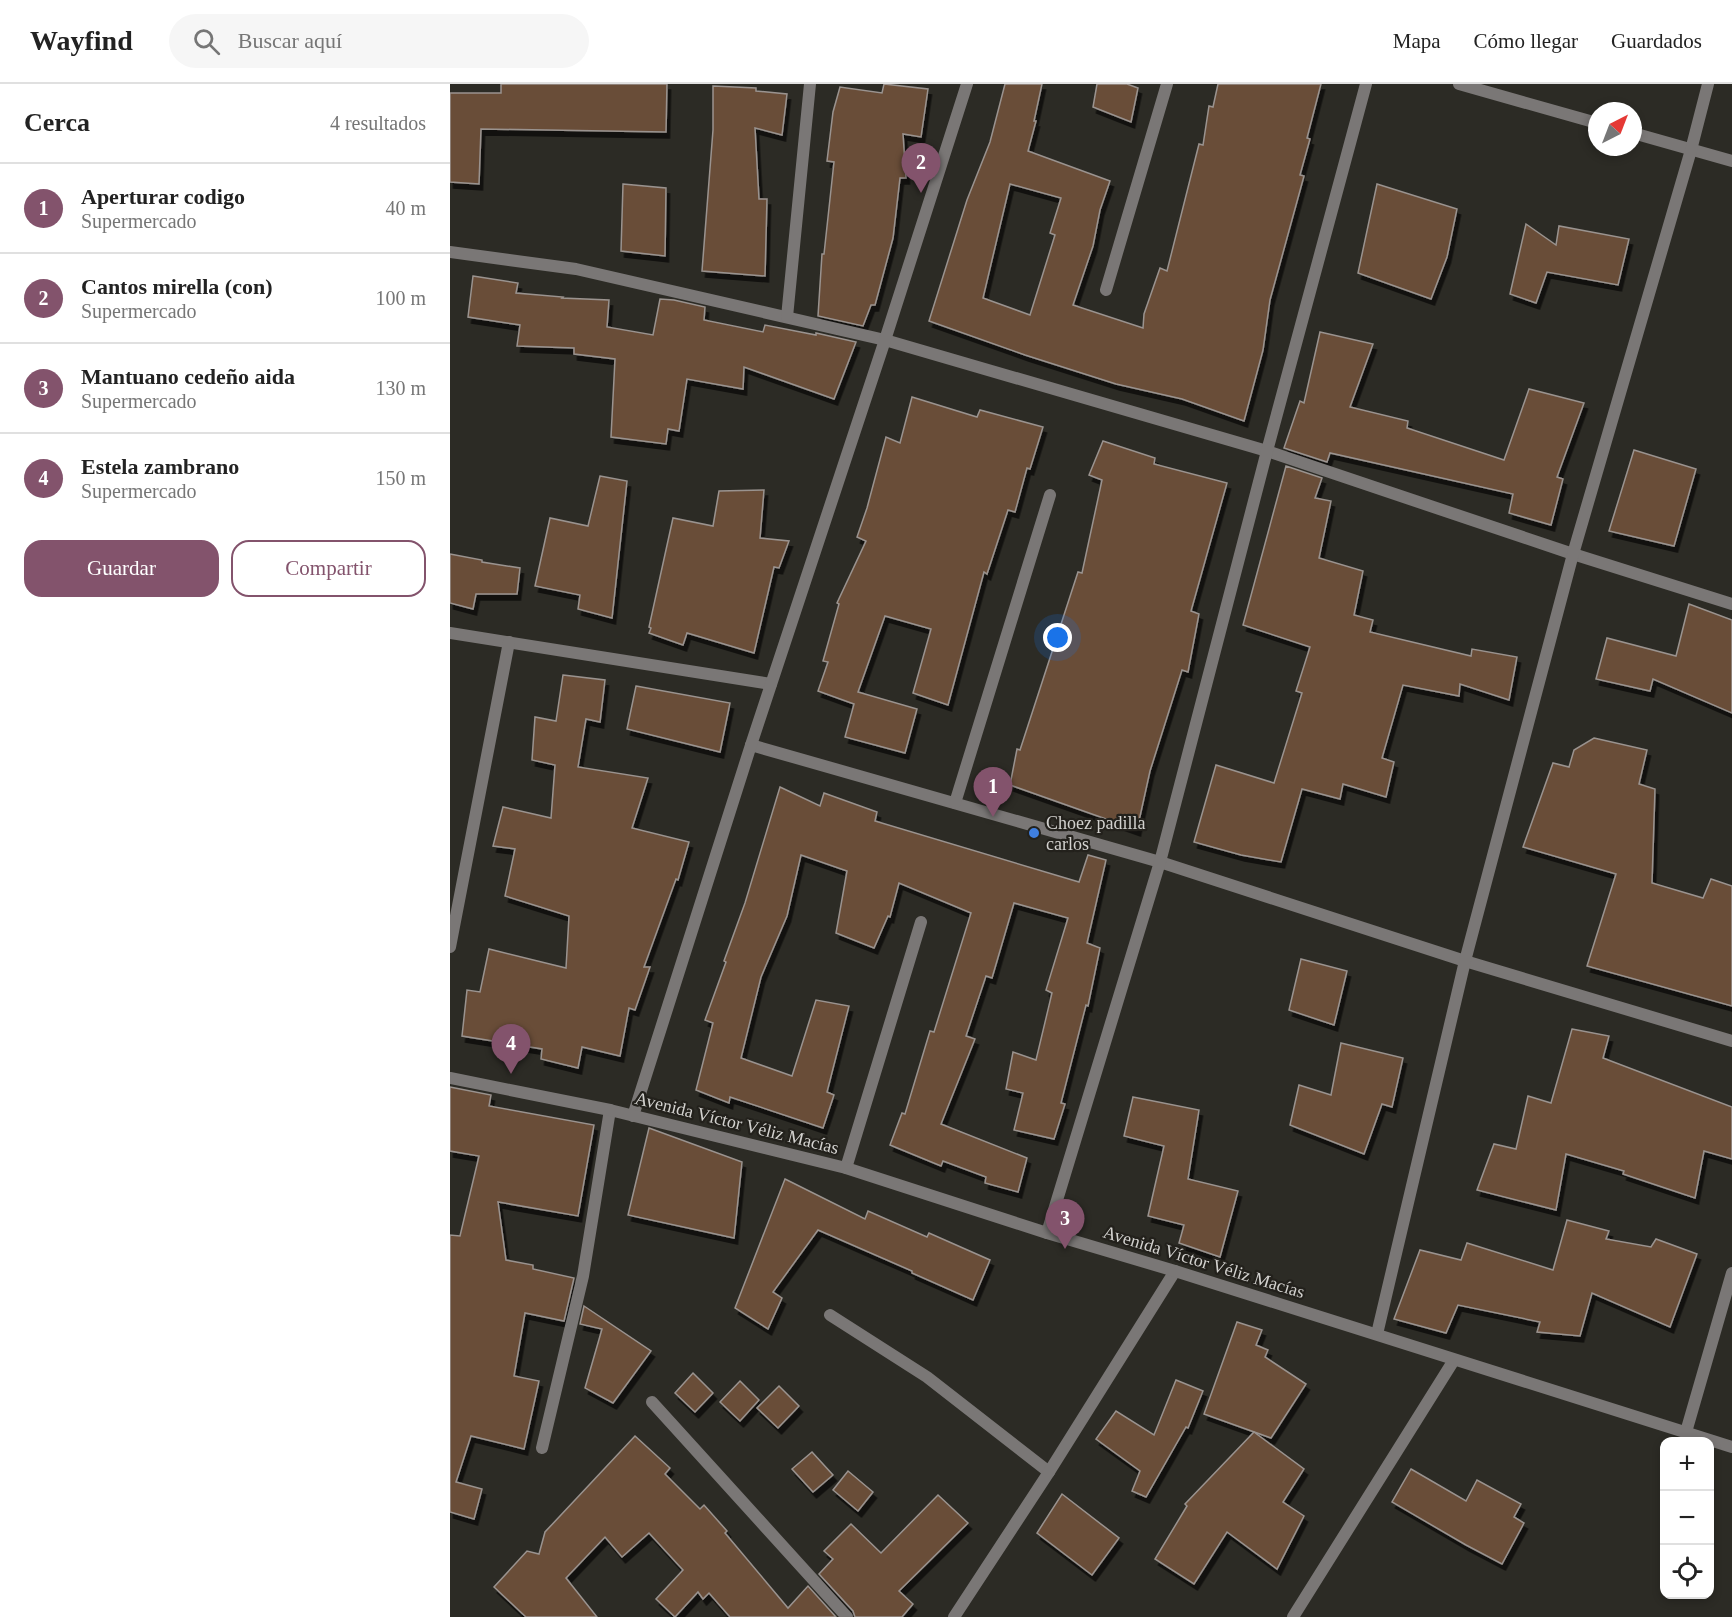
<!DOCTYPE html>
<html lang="es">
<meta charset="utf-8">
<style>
:root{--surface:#fff;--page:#f6f6f6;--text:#222;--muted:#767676;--line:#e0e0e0;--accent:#83536c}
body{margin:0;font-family:Georgia,serif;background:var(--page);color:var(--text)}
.controls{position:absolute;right:18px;bottom:18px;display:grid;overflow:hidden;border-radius:12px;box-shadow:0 3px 9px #0003}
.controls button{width:54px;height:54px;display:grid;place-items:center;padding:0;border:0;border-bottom:2px solid var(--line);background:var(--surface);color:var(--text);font:30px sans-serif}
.compass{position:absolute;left:1138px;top:18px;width:54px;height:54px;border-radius:50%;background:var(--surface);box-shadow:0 3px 9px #0003;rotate:42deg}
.you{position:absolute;left:608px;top:554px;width:21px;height:21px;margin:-15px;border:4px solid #fff;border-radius:50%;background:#1a73e8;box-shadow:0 0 0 9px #1a73e833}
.badge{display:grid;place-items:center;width:39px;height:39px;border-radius:50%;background:var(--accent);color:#fff;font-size:20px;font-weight:700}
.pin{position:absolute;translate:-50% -50px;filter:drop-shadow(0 2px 3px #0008)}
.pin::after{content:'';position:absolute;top:32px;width:21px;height:18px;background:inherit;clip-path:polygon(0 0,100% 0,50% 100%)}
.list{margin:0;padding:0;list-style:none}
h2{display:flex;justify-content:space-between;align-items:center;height:78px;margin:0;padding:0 24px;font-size:26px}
h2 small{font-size:20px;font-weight:400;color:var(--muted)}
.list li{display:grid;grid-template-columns:39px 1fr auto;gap:18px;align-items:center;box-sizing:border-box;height:90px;padding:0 24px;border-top:2px solid var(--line)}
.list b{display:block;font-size:22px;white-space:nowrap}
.list p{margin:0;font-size:20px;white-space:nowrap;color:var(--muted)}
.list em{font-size:20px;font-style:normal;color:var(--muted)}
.actions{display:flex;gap:12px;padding:18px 24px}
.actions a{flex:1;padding:14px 0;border:2px solid var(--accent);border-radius:18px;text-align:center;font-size:21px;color:var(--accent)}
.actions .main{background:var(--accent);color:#fff}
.icon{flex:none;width:33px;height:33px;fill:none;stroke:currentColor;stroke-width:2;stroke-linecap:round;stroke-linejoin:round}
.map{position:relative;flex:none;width:1282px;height:1533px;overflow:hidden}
header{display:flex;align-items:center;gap:36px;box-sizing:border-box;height:84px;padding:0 30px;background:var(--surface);border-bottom:2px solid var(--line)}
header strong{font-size:28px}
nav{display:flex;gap:33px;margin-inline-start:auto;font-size:21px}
.search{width:420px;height:54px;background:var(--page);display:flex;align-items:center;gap:15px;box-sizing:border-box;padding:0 21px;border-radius:33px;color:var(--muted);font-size:22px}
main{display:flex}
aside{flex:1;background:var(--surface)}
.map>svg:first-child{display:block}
.building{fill:#694d39;stroke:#9a938f;stroke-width:1.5;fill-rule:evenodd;filter:url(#shadow)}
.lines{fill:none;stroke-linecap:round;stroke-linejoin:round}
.minor{stroke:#7a7776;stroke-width:12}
.tertiary{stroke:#7a7776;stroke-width:12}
.shop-dot{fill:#3f7fe0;stroke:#23211c;stroke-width:2}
.labels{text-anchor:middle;stroke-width:4.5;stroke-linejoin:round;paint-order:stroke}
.poi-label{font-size:18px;fill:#d2d1ce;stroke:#23211c;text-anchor:start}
.street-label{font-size:18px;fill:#d2d1ce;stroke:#23211c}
</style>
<header>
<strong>Wayfind</strong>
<div class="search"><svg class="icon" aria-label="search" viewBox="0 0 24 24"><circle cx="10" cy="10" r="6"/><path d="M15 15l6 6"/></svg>Buscar aquí</div>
<nav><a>Mapa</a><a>Cómo llegar</a><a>Guardados</a></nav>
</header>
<main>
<aside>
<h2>Cerca<small>4 resultados</small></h2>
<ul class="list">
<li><span class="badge">1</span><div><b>Aperturar codigo</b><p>Supermercado</p></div><em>40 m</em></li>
<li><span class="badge">2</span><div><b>Cantos mirella (con)</b><p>Supermercado</p></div><em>100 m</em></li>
<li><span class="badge">3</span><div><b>Mantuano cedeño aida</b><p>Supermercado</p></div><em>130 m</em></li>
<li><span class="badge">4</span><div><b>Estela zambrano</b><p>Supermercado</p></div><em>150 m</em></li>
</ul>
<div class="actions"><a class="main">Guardar</a><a>Compartir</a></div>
</aside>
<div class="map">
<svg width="1282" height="1533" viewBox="0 0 1282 1533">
<defs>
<filter id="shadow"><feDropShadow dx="3.5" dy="6" stdDeviation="0" flood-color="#0009"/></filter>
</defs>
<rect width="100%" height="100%" fill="#2c2b25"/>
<g class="building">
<polygon points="51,0 217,0 216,48 31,45 29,100 0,98 0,9 51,9"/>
<polygon points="434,0 478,5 471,53 453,50 456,94 450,94 443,154 425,221 421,221 413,242 368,232 372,170 374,170 384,78 377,77 383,28 390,3 432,9"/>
<path d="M555,0H592L584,37H586L578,67L660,97L650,126L643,162L623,221L693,244L694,230L710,184L717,187L749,60L753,61L759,22L763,23L768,0H871L857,54L860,55L850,91L854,92L820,216L813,266L794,337L732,315L666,300L575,271L479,237L517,116L540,58ZM560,100L611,114L600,149L605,151L580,231L533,214Z"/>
<polygon points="647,0 677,0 688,4 681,38 643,23"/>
<polygon points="263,2 306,4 306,7 337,10 332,51 305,44 309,115 317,115 315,192 252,187 263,46"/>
<polygon points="173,100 216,104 215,172 171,167"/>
<polygon points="927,100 1007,125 997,173 981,215 908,189"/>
<polygon points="1076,140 1106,161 1109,142 1179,155 1168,201 1097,188 1086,219 1060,210"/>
<polygon points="23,192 68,199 66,209 113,213 112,214 159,216 157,243 203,251 210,215 224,216 255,223 254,236 313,248 315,241 366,251 366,249 406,258 384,315 294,283 293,305 237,295 229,347 218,345 216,360 161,353 165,275 124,270 124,264 67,262 70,241 18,233"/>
<polygon points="870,248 923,260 900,323 958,337 957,344 1054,376 1079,305 1134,319 1107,393 1113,395 1101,441 1059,429 1063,410 880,369 877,378 834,364 850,317 854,319"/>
<polygon points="462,313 527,333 530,326 593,343 580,385 577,384 565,428 558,426 537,490 534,488 498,621 463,609 481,545 435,532 408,608 467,625 455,669 395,653 404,620 368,607 378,578 373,577 389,520 387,519 416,457 407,453 417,424 436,353 450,359"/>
<polygon points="653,357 705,374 704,380 777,399 741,527 749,530 738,588 732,586 700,687 687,746 560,701 567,665 570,666 628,488 632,489 652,396 639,391"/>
<polygon points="1184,366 1246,385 1224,462 1159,447"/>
<polygon points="836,382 872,394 865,414 881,417 869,474 913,487 904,531 923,536 920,548 1021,572 1022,565 1067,573 1059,616 1010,600 1009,612 953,601 932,674 944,678 936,713 893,700 890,715 852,705 831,778 791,771 744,758 766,681 824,699 852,609 846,607 860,563 793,541"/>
<polygon points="150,392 177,397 162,534 128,525 130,511 85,502 100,434 138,442"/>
<polygon points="314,406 310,454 339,457 329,484 324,483 304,569 237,549 233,561 199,549 201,544 199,543 223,434 263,442 269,407"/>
<polygon points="0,470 32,476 32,478 70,484 67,510 26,510 23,525 0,519"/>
<polygon points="1239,520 1282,536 1282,629 1203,595 1200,607 1146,595 1157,554 1226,572"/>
<polygon points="113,591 155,596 150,638 136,635 128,683 198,694 182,744 239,758 228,796 226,795 194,883 200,883 185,926 179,924 170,972 132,963 128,984 91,975 92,965 12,952 17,906 30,908 39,865 116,884 119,832 55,812 65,765 43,762 53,723 101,734 105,681 82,676 85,633 106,637"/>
<polygon points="186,602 280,619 270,668 177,645"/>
<polygon points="1144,654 1197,666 1189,700 1205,705 1202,799 1253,814 1261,795 1282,802 1282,922 1137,882 1166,790 1073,763 1103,679 1119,683 1124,666"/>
<polygon points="330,703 370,722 374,709 427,728 425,737 629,798 638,771 656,776 637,859 650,864 638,922 636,921 611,1019 615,1020 604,1055 564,1046 573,1009 556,1005 563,968 586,976 602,909 596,906 618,834 564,819 542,894 536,892 516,952 525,955 491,1040 577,1074 568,1108 535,1099 536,1093 493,1077 491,1082 440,1061 452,1029 455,1030 480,947 484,948 521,829 449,799 440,833 438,832 424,864 386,849 397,787 351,771 337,832 311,893 291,974 342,992 366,916 399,922 377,1008 384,1011 373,1044 280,1013 279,1019 246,1006 263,939 255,936 276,878 274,877 295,819"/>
<polygon points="851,875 897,887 884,941 839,926"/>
<polygon points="1122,945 1159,952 1153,974 1282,1023 1282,1075 1254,1067 1245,1114 1173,1090 1174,1087 1116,1070 1106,1126 1027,1106 1044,1060 1066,1065 1078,1012 1101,1019"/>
<polygon points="891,959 953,974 942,1023 932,1020 914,1070 840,1041 849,1001 881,1011"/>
<polygon points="0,1003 41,1011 39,1022 144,1041 128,1132 48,1118 56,1176 83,1181 83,1185 124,1194 114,1237 75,1229 64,1292 89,1297 74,1365 21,1352 6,1398 32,1405 24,1435 0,1428 0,1151 10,1152 29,1072 0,1067"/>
<polygon points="683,1013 749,1026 738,1095 788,1107 770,1173 729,1159 734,1141 698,1132 714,1062 674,1052"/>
<polygon points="199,1044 292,1078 284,1154 178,1131"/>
<polygon points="335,1095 415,1135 418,1127 477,1153 479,1149 540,1176 523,1216 462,1189 462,1187 368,1146 323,1208 332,1214 318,1245 285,1224"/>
<polygon points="1117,1136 1159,1147 1156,1155 1201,1163 1206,1155 1247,1170 1220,1243 1142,1209 1130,1252 1087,1248 1090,1238 1008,1221 996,1249 944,1235 970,1166 1011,1176 1017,1159 1103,1186"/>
<polygon points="134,1222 201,1267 163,1319 135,1304 152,1245 130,1240"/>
<polygon points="787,1238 812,1246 806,1261 818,1266 815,1273 856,1300 821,1354 754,1330"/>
<polygon points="243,1289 263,1309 245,1328 225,1309"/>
<polygon points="726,1296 753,1307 738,1344 736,1343 696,1413 682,1407 690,1387 646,1355 666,1327 704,1351"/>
<polygon points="290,1297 309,1316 290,1337 270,1318"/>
<polygon points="329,1302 349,1322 328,1344 307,1324"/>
<polygon points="804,1348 854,1385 833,1418 854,1432 827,1485 777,1448 744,1500 705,1475 737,1422 735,1420"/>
<polygon points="185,1352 220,1384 215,1390 250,1425 254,1421 277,1447 275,1449 338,1524 358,1502 386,1533 280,1533 259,1509 253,1515 248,1508 225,1533 206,1515 233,1486 199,1449 172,1473 155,1453 116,1494 147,1533 76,1533 44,1503 77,1467 89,1470 95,1448"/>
<polygon points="362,1368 383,1391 363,1408 342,1385"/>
<polygon points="961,1385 1016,1417 1027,1396 1071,1420 1064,1433 1074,1439 1052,1480 1016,1461 942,1418"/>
<polygon points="398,1387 423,1408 408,1427 383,1406"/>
<polygon points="612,1410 669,1454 642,1491 587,1449"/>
<polygon points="488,1411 518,1439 449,1507 463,1520 452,1533 405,1533 403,1527 369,1490 383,1475 374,1467 401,1440 431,1469"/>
</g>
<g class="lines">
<g class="minor">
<polyline points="1009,0 1147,39"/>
<polyline points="1183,49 1282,77"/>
<polyline points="0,168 126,185 435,256 817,367 1123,470 1282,520"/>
<polyline points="656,206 717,0"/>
<polyline points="337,233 360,0"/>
<polyline points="0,549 321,600"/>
<polyline points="301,661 710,778 1015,877 1282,957"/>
<polyline points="505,719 600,411"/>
<polyline points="0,863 59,558"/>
<polyline points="183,1032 301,661 435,256 517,0"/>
<polyline points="396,1084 471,838"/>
<polyline points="597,1149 710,778 817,367 916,0"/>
<polyline points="380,1231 477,1293 599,1388"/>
<polyline points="927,1250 1015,877 1123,470 1241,66 1258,0"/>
<polyline points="202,1318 397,1533"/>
<polyline points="1236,1348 1282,1189"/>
<polyline points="92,1364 133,1192 160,1026"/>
<polyline points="504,1533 599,1388 725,1187"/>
<polyline points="843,1533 1004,1276"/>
</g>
<polyline class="tertiary" points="0,994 160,1026 396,1084 597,1149 725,1187 1282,1363"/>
</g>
<circle class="shop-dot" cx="584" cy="749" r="6"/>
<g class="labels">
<g class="poi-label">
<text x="596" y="745">Choez padilla<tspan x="596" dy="21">carlos</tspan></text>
</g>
<g class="street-label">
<text transform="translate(287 1039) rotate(14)" y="6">Avenida Víctor Véliz Macías</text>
<text transform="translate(754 1178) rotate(17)" y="6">Avenida Víctor Véliz Macías</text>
</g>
</g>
</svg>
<div class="controls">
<button>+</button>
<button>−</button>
<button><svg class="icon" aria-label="locate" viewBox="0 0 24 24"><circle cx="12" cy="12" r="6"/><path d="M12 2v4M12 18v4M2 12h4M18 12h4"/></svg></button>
</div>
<svg class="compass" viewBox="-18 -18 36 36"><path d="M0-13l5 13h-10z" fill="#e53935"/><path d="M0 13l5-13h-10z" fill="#767676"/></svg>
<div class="you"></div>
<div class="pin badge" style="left:543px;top:733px">1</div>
<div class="pin badge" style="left:471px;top:109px">2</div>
<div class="pin badge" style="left:615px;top:1165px">3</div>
<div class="pin badge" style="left:61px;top:990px">4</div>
</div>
</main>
